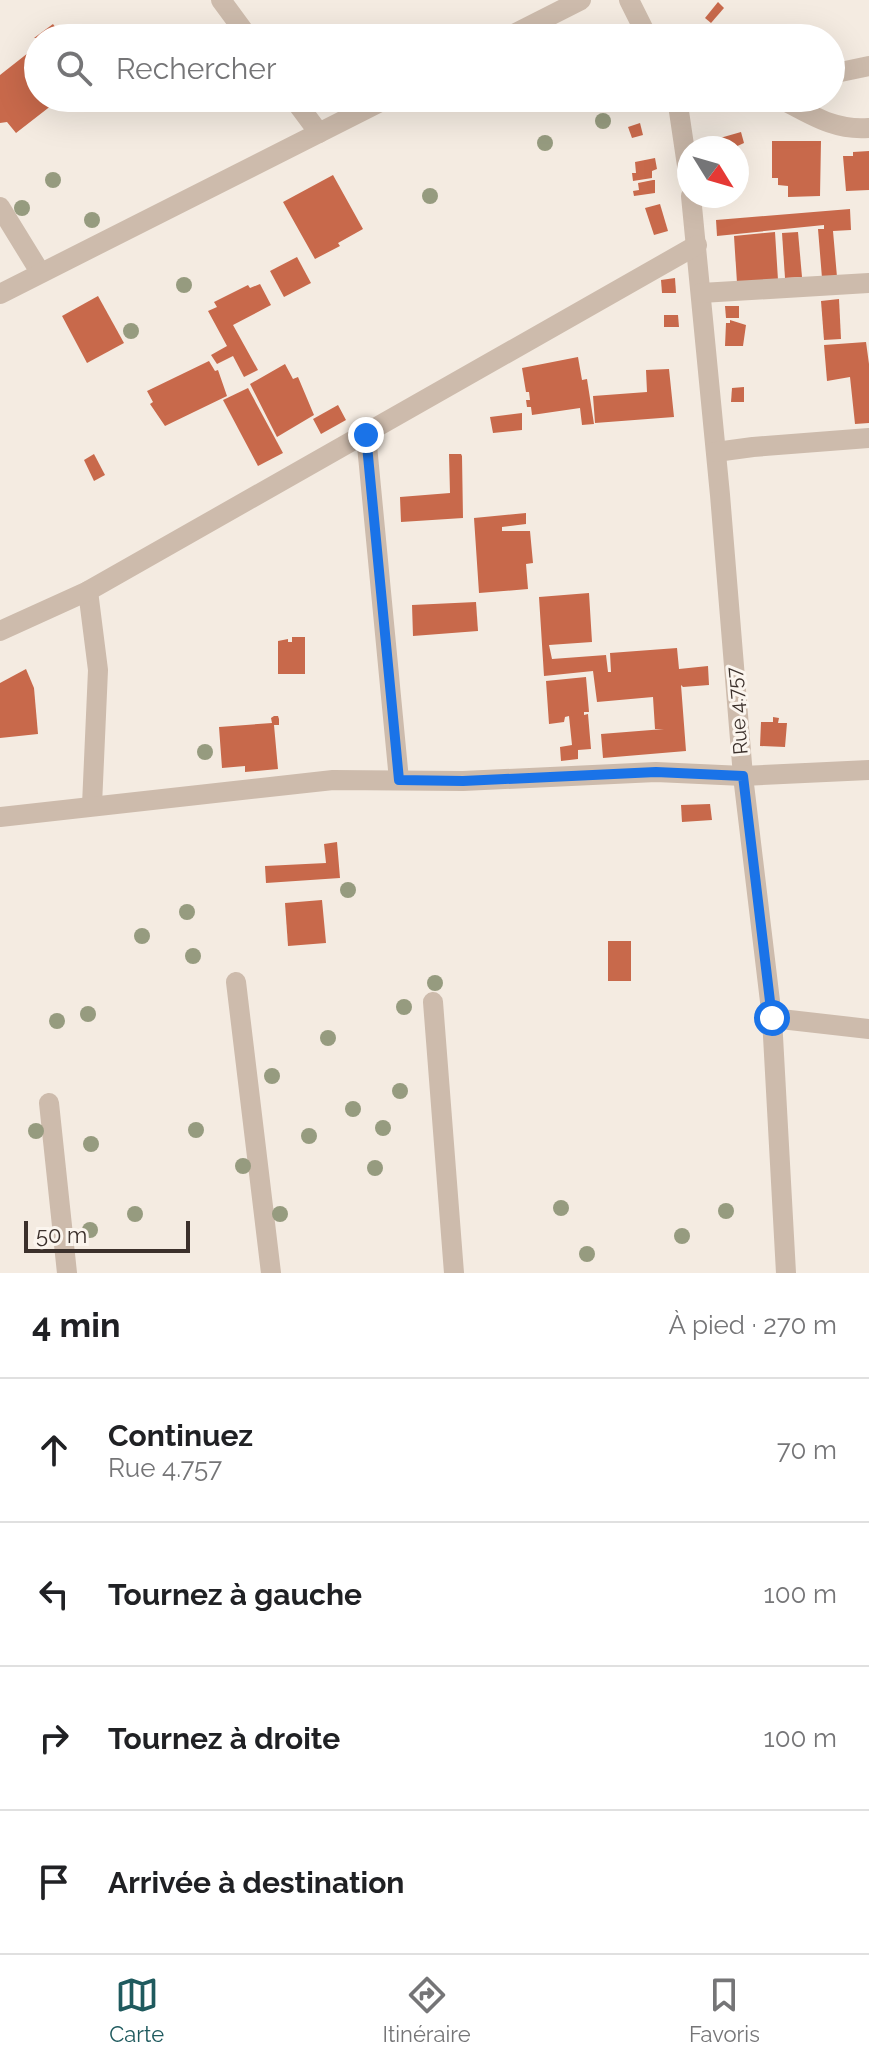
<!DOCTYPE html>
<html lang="fr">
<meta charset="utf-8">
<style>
:root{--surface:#fff;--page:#f6f6f6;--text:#202124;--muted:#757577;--line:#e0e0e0;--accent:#1f5a5e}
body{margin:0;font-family:Raleway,sans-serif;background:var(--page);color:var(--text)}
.compass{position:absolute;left:677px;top:136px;width:72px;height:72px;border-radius:50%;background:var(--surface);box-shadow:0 8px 32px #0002;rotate:127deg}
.scale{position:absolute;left:24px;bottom:20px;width:166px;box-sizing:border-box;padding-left:8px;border:4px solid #3b302b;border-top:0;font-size:22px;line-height:28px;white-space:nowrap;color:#3b302b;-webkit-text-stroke:6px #fbf5ee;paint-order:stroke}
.stop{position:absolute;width:24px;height:24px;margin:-18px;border:6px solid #1a73e8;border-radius:50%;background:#fff}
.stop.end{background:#1a73e8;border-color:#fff;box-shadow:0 2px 8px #0008}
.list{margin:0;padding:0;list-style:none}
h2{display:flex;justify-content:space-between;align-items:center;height:104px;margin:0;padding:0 32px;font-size:34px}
h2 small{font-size:26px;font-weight:400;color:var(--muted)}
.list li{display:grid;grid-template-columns:52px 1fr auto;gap:24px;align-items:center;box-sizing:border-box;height:144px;padding:0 32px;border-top:2px solid var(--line)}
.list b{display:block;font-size:30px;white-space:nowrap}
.list p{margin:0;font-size:26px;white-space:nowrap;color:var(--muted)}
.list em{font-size:26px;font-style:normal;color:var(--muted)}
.icon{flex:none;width:44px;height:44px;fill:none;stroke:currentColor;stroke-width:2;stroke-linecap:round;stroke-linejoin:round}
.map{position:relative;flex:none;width:869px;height:1273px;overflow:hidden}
.search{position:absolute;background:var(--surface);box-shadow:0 8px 32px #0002;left:24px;right:24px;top:24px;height:88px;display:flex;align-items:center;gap:20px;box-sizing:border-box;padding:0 28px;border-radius:44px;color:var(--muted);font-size:30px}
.sheet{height:680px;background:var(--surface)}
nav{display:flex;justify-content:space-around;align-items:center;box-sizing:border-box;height:112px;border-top:2px solid var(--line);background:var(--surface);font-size:22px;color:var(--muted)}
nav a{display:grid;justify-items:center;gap:4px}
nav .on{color:var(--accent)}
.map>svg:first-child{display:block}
.building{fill:#c8694b}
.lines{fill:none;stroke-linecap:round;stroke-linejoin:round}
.minor{stroke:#cdbbac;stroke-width:20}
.tree{fill:#969b7f}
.route{stroke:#1a73e8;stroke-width:10}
.labels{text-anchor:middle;stroke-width:6;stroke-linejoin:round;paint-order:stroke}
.street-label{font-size:20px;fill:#3b302b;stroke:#fbf5ee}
</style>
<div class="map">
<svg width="869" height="1273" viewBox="0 0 869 1273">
<rect width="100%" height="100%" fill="#f4ebe1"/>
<g class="building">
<polygon points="718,2 724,8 711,23 705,18"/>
<polygon points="53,24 63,38 34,38"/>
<polygon points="28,53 38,67 38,98 61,98 16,133 7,122 0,123 0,75"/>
<polygon points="165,98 181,98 186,104 176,112"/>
<polygon points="640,123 643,135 632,138 628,127"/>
<polygon points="741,132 744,143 733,148 723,148 720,138"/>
<polygon points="772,141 821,141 820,196 788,197 788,186 778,185 778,178 772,178"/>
<polygon points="869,151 869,190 846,191 843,156 853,156 853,152"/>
<polygon points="655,158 657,169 652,171 652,178 633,181 632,173 636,173 635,162"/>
<polygon points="333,175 363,229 338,243 340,246 315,259 283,202"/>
<polygon points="653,180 655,180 655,193 634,196 633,191 639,190 638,183"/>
<polygon points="660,204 668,231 654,235 645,208"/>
<polygon points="850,209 851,230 833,231 837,277 822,278 818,229 824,229 824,225 717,236 716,220"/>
<polygon points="775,232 778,280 737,283 734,236"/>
<polygon points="798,232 802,277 785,278 782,233"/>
<polygon points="297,257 311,283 284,297 270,271"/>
<polygon points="675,278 676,293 662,293 661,280"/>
<polygon points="260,284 271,305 233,325 258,370 244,377 233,356 217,364 211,355 227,346 208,311 217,307 214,302 248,285 250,288"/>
<polygon points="98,296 124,343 87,363 62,316"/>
<polygon points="839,299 841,339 824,340 821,301"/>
<polygon points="725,306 739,306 739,318 726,318"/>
<polygon points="664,315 678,315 679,327 664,327"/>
<polygon points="730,320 746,325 743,346 725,346 726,323 730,323"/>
<polygon points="866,342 869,364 869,423 855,424 850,377 827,381 824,345"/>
<polygon points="578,357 582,380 587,379 594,424 582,425 580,408 532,415 531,407 527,407 526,400 530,400 529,392 526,392 522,368"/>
<polygon points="209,361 215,371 218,370 227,396 165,426 150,404 153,402 147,391"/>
<polygon points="285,364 293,379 298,377 314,415 277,437 250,384"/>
<polygon points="669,369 674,417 595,423 593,396 647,392 646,370"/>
<polygon points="744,387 744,402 731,402 732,388"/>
<polygon points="248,388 283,453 258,466 223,400"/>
<polygon points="338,405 346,420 321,434 313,419"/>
<polygon points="522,413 522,430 493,433 490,417"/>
<polygon points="94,454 105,475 94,481 84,460"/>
<polygon points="449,454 461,454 462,456 463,518 401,522 400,497 450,493"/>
<polygon points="526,513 526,524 502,527 502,531 530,531 533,563 526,564 528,589 479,593 474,518"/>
<polygon points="589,593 592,642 549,645 552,659 606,655 608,672 611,672 610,653 677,648 679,669 708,666 709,685 683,687 681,685 686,751 603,758 601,734 664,729 655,729 653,697 597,702 593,671 544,676 539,597"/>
<polygon points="476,602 478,631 413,636 412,605"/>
<polygon points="292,637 305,637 305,674 278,674 278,641 288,639 288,642 292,642"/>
<polygon points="26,669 34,688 38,734 0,738 0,683"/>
<polygon points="586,677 589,712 584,712 584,715 588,714 591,749 578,750 578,759 561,761 560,747 572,745 569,716 565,717 564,722 549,724 546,681"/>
<polygon points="274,716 278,716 279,719 279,725 274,725 278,769 245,772 245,766 222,768 219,727 272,723 271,718"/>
<polygon points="773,717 779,718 778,723 787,723 785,747 760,746 761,722 773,722"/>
<polygon points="710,804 712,820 682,822 681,805"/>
<polygon points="337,842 340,878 266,883 265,866 326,863 324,844"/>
<polygon points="322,900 326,943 288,946 285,903"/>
<rect x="608" y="941" width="23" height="40"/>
</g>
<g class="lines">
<g class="minor">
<polyline points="221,0 249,38"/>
<polyline points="629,0 648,38"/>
<polyline points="506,38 581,0"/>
<polyline points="831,74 869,66"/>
<polyline points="293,98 319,133"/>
<polyline points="677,98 689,179"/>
<path d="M779,98C810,114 834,131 869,128"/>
<polyline points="680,102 703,98"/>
<polyline points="691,196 720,495 743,776 772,1018 786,1273"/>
<polyline points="0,207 40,272"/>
<polyline points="701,293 869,283"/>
<polyline points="0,294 388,98"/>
<polyline points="366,435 399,780"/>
<polyline points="716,452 753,447 869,438"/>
<polyline points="88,591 98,670 92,805"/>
<polyline points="0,631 88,591 697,245"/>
<polyline points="0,817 333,780 463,781 656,772 743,776 869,770"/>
<polyline points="236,982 271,1273"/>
<polyline points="433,1002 454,1273"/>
<polyline points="772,1018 869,1029"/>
<polyline points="49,1103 67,1273"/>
</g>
</g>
<g class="tree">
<circle cx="603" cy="121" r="8"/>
<circle cx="545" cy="143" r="8"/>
<circle cx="53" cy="180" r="8"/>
<circle cx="430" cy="196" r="8"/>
<circle cx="22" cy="208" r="8"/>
<circle cx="92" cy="220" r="8"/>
<circle cx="184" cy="285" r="8"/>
<circle cx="131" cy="331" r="8"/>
<circle cx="205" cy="752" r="8"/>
<circle cx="348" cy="890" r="8"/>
<circle cx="187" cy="912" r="8"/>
<circle cx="142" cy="936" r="8"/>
<circle cx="193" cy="956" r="8"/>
<circle cx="435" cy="983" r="8"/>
<circle cx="404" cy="1007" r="8"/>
<circle cx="88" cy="1014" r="8"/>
<circle cx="57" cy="1021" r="8"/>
<circle cx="328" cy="1038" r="8"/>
<circle cx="272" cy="1076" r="8"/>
<circle cx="400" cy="1091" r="8"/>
<circle cx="353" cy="1109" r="8"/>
<circle cx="383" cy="1128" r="8"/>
<circle cx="196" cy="1130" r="8"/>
<circle cx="36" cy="1131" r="8"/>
<circle cx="309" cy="1136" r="8"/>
<circle cx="91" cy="1144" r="8"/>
<circle cx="243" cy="1166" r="8"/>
<circle cx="375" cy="1168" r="8"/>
<circle cx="561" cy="1208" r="8"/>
<circle cx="726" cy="1211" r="8"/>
<circle cx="135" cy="1214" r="8"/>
<circle cx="280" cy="1214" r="8"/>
<circle cx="90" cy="1230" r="8"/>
<circle cx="682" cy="1236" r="8"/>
<circle cx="587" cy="1254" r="8"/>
</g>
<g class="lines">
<polyline class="route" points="366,435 399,780 463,781 656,772 743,776 772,1018"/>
</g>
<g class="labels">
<g class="street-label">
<text transform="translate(737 711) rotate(-95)" y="7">Rue 4.757</text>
</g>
</g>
</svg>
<svg class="compass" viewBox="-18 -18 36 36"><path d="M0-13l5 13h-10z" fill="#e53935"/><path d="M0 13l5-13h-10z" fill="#757577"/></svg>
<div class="scale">50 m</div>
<div class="stop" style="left:772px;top:1018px"></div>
<div class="stop end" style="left:366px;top:435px"></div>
<div class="search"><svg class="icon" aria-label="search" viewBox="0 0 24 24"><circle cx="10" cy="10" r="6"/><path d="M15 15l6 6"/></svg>Rechercher</div>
</div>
<section class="sheet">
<h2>4 min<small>À pied · 270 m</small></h2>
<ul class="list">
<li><svg class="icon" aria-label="ahead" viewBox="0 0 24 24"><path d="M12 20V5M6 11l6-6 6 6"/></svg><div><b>Continuez</b><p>Rue 4.757</p></div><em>70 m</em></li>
<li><svg class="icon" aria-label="left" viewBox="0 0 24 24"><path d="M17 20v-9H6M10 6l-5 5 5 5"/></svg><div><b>Tournez à gauche</b></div><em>100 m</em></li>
<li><svg class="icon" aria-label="right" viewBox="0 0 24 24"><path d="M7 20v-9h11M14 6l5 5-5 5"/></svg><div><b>Tournez à droite</b></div><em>100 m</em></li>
<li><svg class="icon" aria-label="arrive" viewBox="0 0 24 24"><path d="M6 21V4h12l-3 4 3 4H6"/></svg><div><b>Arrivée à destination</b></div></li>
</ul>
</section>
<nav>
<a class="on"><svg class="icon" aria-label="map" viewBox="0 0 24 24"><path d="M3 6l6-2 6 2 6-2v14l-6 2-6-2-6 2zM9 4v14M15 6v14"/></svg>Carte</a>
<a><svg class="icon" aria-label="directions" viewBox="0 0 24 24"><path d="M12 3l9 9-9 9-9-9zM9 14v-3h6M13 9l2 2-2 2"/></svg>Itinéraire</a>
<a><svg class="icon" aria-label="saved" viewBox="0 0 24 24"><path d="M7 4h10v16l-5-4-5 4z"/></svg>Favoris</a>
</nav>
